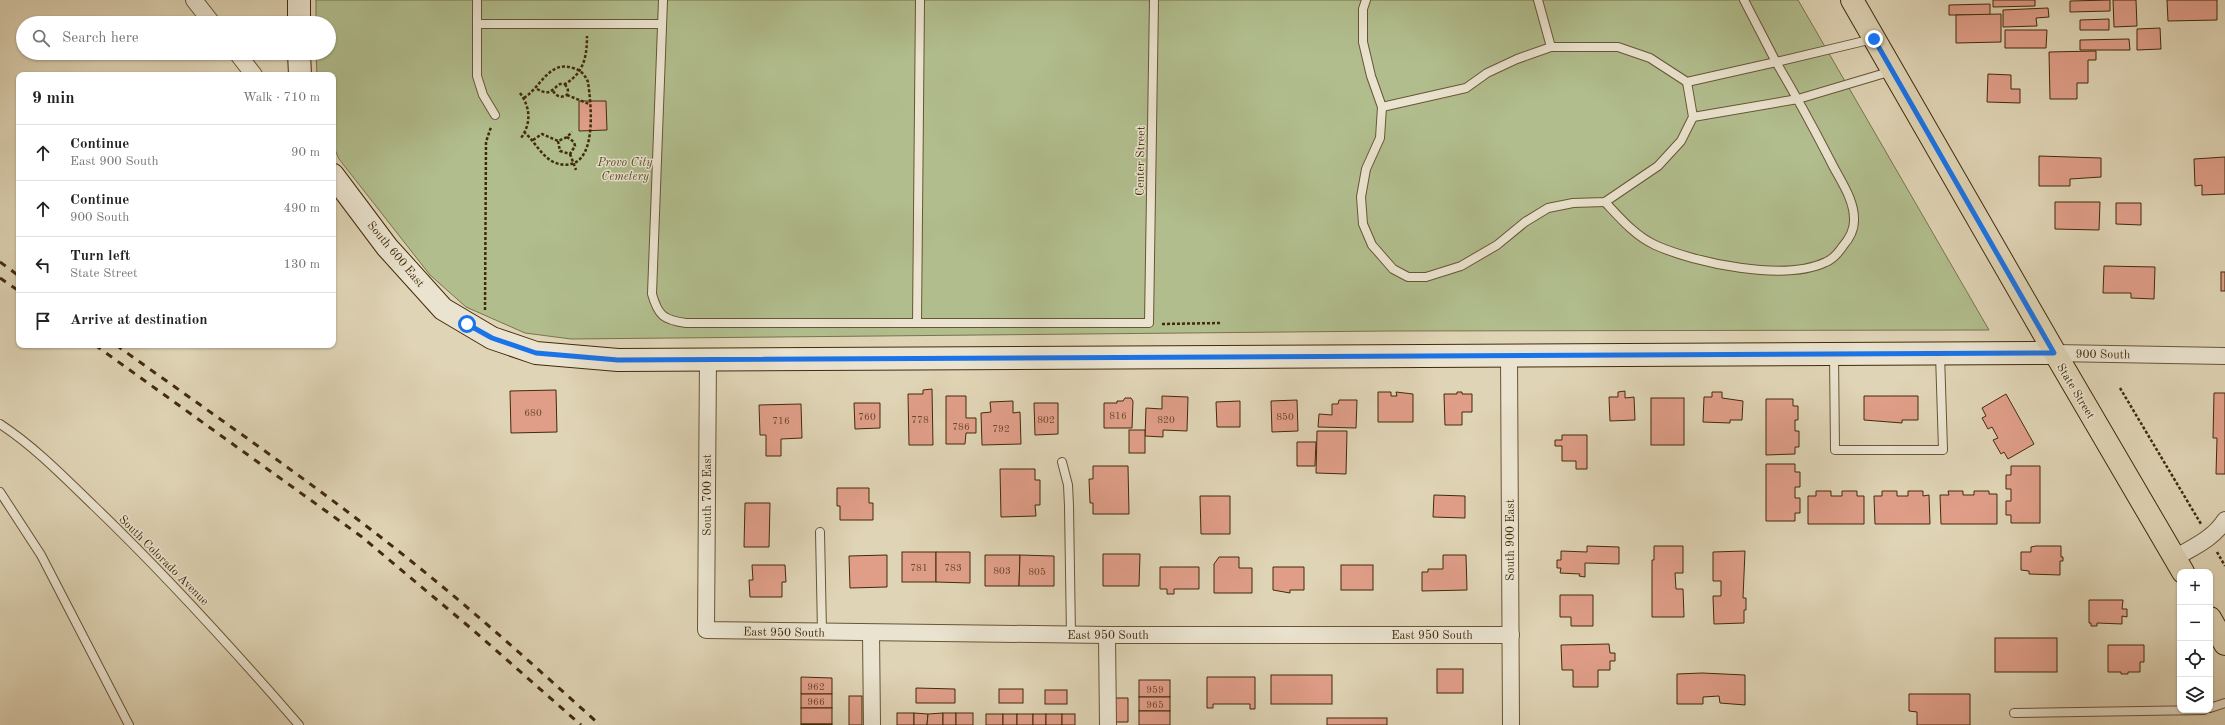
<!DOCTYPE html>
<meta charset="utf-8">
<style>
:root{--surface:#fff;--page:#f2f2f2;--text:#222;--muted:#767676;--line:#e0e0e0}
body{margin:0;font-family:"Old Standard TT",serif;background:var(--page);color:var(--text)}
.controls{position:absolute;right:12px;bottom:12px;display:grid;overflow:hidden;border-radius:8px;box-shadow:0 1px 3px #0004}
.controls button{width:36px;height:36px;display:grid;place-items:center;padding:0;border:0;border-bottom:1px solid var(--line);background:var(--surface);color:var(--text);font:20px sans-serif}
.stop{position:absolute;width:12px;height:12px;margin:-9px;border:3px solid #1a73e8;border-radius:50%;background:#fff}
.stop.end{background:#1a73e8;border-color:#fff;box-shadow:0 1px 4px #0008}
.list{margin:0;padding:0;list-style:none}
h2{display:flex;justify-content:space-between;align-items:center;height:52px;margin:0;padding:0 16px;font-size:17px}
h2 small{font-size:13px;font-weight:400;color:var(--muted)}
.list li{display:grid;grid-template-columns:26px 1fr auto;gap:12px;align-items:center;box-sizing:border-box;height:56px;padding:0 16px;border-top:1px solid var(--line)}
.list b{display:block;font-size:15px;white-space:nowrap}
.list p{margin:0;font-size:13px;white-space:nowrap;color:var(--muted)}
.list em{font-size:13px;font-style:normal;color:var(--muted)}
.icon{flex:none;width:22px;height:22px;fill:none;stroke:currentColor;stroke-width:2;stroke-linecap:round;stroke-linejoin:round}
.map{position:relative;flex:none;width:2225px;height:725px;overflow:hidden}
.search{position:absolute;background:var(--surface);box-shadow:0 1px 3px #0004;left:16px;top:16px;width:320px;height:44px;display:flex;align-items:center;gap:10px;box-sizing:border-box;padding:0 14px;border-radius:22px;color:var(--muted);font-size:15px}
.panel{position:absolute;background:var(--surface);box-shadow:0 1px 3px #0004;left:16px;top:72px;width:320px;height:276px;border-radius:8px}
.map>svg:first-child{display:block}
.green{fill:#b1bd8d;stroke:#7a744c}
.building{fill:#e09e89;stroke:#422b0a}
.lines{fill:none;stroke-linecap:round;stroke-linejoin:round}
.lane-casing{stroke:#695535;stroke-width:10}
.street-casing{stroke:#695535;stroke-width:18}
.secondary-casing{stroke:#422b0a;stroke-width:24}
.primary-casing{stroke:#422b0a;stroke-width:24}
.path{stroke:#422b0a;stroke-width:2.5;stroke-dasharray:3 2;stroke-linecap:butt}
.lane{stroke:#eae3cf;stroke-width:8}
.street{stroke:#eae3cf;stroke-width:16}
.secondary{stroke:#eae3cf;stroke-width:22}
.primary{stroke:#dfd4b5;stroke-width:22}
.rail{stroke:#422b0a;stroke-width:3;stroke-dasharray:7 7;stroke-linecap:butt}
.route{stroke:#1a73e8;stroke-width:5}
.labels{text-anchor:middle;stroke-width:3;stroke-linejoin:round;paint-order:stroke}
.number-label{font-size:10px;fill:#6a482a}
.street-label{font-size:12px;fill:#422b0a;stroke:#eae3cf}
.park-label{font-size:12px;font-style:italic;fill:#584824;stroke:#eae3cf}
</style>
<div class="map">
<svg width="2225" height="725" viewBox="0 0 2225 725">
<rect width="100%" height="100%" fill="#dfd4b5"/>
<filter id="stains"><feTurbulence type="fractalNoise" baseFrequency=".005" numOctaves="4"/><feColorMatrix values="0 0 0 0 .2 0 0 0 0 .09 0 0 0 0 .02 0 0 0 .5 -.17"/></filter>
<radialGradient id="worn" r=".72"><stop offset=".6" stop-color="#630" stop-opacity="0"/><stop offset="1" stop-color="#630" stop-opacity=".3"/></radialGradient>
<polygon class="green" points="316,0 1798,0 1989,330 1389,331 571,339 525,333 466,307 430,275 339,159 333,145 333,75 317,75 316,53 329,53 329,23 316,23"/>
<g class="building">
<polygon points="1993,0 2035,0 2035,6 1993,7"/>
<polygon points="2110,0 2110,11 2070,12 2070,1"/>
<polygon points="2113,0 2136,0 2137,26 2114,27"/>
<polygon points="2167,0 2217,0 2217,20 2168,21"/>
<polygon points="1990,4 1990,15 1949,15 1949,5"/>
<polygon points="2048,8 2049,17 2036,18 2037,26 2003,27 2003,10"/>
<polygon points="2001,14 2001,42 1956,43 1956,15"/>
<polygon points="2109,19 2109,30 2080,30 2080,20"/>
<polygon points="2160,28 2161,49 2137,50 2137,29"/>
<polygon points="2005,30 2047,30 2046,48 2005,48"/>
<polygon points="2129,39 2130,50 2080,50 2080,40"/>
<polygon points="2096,51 2096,60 2088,60 2088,83 2077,83 2077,99 2050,99 2049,52"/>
<polygon points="1988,74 2011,75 2011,89 2020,89 2020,103 1987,102"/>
<polygon points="579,101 606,101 607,130 579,131"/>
<polygon points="2039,156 2101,158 2101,177 2070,179 2070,186 2039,186"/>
<polygon points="2225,157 2225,194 2202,195 2202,185 2195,186 2194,159"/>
<polygon points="2055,202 2100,202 2099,230 2055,229"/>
<polygon points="2116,203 2141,203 2141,225 2116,224"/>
<polygon points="2104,266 2155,267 2154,299 2131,298 2131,293 2103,293"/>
<rect x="2221" y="272" width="4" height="19"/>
<polygon points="932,389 933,445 909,445 908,394 923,394 923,390"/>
<polygon points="556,390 557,432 511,433 510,391"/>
<polygon points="1625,391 1625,398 1634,397 1635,420 1610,421 1609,397 1618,397 1618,392"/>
<polygon points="1378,392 1391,392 1391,396 1397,396 1396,392 1413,394 1413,422 1378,422"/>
<polygon points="1457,392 1462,392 1462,394 1472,394 1472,412 1462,412 1462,425 1445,425 1444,394 1457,394"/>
<polygon points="1712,392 1722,392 1722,398 1743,401 1742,420 1730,420 1730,423 1703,422 1704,397 1712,397"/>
<polygon points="2214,393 2225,393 2225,474 2216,474 2217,438 2213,438"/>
<polygon points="2006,394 2034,444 2008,459 2004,452 2001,454 1993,440 1998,438 1992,427 1988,429 1982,418 1986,416 1982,408"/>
<polygon points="946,396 966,396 966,418 976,418 976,433 966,433 965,444 946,444"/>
<polygon points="1162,396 1188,397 1187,431 1163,430 1163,437 1145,436 1146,408 1162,409"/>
<polygon points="1864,396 1918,396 1918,420 1902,420 1902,423 1864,420"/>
<polygon points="1125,398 1131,398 1133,401 1132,428 1104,428 1104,403 1117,403 1117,401 1123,401"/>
<rect x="1651" y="398" width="33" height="47"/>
<polygon points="1766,399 1793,399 1793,406 1798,406 1798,420 1795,420 1795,431 1799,431 1799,447 1795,447 1795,454 1766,455"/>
<polygon points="1297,400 1298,431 1272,432 1271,401"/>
<polygon points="1339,400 1357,400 1356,428 1318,427 1319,414 1332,415 1332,404 1338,404"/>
<polygon points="1013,401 1013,413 1020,412 1021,444 982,445 981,413 991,412 990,402"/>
<polygon points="1240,401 1240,427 1217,427 1216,402"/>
<polygon points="854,403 880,403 880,428 855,429"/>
<polygon points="1034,403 1058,403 1058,434 1035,435"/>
<polygon points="801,404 802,438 781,439 781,456 766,456 766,435 760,435 759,405"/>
<rect x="1129" y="430" width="16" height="23"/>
<polygon points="1317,431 1347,431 1346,474 1316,473"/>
<polygon points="1562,435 1587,435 1587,469 1576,469 1576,461 1562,461 1562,446 1555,446 1555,440 1562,440"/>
<polygon points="1297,442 1316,442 1315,466 1297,466"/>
<polygon points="1766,464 1795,464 1795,472 1800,472 1800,487 1795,487 1795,498 1800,498 1800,513 1795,513 1795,521 1766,521"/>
<polygon points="1093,466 1128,466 1129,514 1093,514 1093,503 1090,503 1089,479 1093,479"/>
<polygon points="2011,466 2040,466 2040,523 2011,523 2011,515 2006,515 2006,501 2011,501 2011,489 2006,489 2006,475 2011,475"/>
<polygon points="1000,469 1035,469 1035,480 1040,480 1040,505 1035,505 1036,516 1001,517"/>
<polygon points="837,488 869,488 869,503 873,503 873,520 840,520 840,506 837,506"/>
<polygon points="1816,491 1831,491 1831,496 1842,496 1842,491 1857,491 1857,496 1864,496 1864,524 1808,524 1808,496 1816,496"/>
<polygon points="1882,491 1897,491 1897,496 1908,496 1908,491 1923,491 1923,496 1929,495 1930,524 1875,524 1874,496 1882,496"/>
<polygon points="1948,491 1963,491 1963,495 1974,495 1974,491 1989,491 1989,494 1997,494 1997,524 1941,524 1940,495 1949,495"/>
<polygon points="1434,495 1465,496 1465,518 1433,517"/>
<polygon points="1200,496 1230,496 1230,534 1201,534"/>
<polygon points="745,503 770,503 769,547 744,547"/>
<polygon points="1587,546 1619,547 1619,564 1585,563 1585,577 1579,576 1580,574 1560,573 1561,568 1557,568 1557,560 1561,560 1561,551 1587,552"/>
<polygon points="1654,546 1683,546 1683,573 1675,573 1676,589 1683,589 1684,617 1652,617 1652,560 1654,560"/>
<polygon points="2036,546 2061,546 2061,557 2063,557 2063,561 2060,561 2060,575 2029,574 2029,571 2021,570 2021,552 2031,552 2031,547"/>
<polygon points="1745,551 1743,598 1746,598 1746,610 1744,610 1744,623 1714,624 1713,596 1721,596 1721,581 1713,581 1713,552"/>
<rect x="902" y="552" width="34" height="30"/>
<polygon points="936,552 970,552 970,583 936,582"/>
<polygon points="1103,554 1140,554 1139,586 1103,586"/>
<polygon points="887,555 887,587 850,588 849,556"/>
<polygon points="985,555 1020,555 1019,586 985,586"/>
<polygon points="1020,555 1054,556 1054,586 1019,586"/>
<polygon points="1443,555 1466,555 1467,590 1422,591 1422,572 1428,572 1428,569 1443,569"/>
<polygon points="1219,557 1239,557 1239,568 1252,568 1252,593 1214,593 1214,564"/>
<polygon points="752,565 785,565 786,582 782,582 782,597 750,597 749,580 753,580"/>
<rect x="1341" y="565" width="32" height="25"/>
<polygon points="1160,567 1199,567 1199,589 1174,589 1174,594 1167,594 1167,589 1160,589"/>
<polygon points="1273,567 1304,567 1304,590 1290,590 1290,593 1273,590"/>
<polygon points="1560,595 1593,595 1593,626 1571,626 1571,617 1560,617"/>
<polygon points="2089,600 2123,600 2122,609 2127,609 2127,617 2122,616 2122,624 2097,623 2097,626 2091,626 2091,623 2089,623"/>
<rect x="1995" y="638" width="62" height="34"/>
<polygon points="1609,644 1610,653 1615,653 1615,661 1610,661 1610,670 1598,670 1598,687 1573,687 1573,670 1562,670 1561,645"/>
<polygon points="2108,645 2144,645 2144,662 2140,662 2140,672 2128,672 2128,674 2121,674 2121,672 2108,672"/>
<rect x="1437" y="669" width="26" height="24"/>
<polygon points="1702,673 1745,675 1745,705 1720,703 1719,696 1703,697 1703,704 1677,704 1677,674"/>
<rect x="1271" y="675" width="61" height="29"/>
<polygon points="801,677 832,678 832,694 801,694"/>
<polygon points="1207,677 1255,677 1255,709 1250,709 1250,704 1213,704 1213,708 1207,708"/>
<rect x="1139" y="680" width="31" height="17"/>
<polygon points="916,688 955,689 955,703 916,703"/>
<rect x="999" y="689" width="24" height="14"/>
<rect x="1045" y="690" width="22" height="14"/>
<rect x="801" y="694" width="31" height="14"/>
<polygon points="1909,694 1970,694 1970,725 1917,725 1917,712 1909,711"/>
<rect x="849" y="696" width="13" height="29"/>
<rect x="1139" y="697" width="31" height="14"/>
<polygon points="1115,698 1128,698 1128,722 1114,722"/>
<rect x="801" y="708" width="31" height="16"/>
<rect x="1139" y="711" width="31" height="14"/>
<rect x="897" y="713" width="17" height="12"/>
<polygon points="914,713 928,714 927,725 914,725"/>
<polygon points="943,713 943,725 927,725 928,714"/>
<rect x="943" y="713" width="13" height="12"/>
<rect x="956" y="713" width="17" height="12"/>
<rect x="986" y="714" width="17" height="11"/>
<rect x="1003" y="714" width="14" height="11"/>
<rect x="1017" y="714" width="16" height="11"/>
<rect x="1033" y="714" width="13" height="11"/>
<rect x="1046" y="714" width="16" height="11"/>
<rect x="1062" y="714" width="13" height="11"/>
<rect x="1327" y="718" width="60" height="7"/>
<rect x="801" y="724" width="31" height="1"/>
</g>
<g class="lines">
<defs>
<g id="lane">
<polyline points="477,0 477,76 483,95 495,115"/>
<path d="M663,0L652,294C658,315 663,320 686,323H1149L1154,0"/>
<polyline points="1366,0 1363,9 1363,42 1371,76 1382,107 1380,138 1366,169 1361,197 1363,224 1372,245 1393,269 1408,277 1426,277 1461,266 1497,245 1525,222 1548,208 1573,203 1605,202 1658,166 1681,141 1693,117 1687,82"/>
<polyline points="1538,0 1551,47"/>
<polyline points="1744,0 1776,62 1873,39"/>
<polyline points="478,24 662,24"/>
<path d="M1382,107L1466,88L1487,73L1517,59L1551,47H1618L1650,58L1687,82L1776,62C1795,94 1813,127 1830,160C1839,179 1855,199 1854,221C1854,230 1849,239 1843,246C1839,252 1833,259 1826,262C1785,282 1695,263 1655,245C1635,236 1619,217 1605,202"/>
<polyline points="1693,117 1798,99 1892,71"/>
<polyline points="917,323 920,0"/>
<polyline points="1834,355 1835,450 1943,450 1940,354"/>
<path d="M0,424C35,447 64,477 94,506C166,575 233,649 299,725"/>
<polyline points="1062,462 1068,485 1069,506 1071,635"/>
<polyline points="0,492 41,555 129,725"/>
<polyline points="820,532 822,632"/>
<polyline points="2210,708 2225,703"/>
<polyline points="2014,713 2204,710"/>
</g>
<g id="street">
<polyline points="194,0 212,23"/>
<polyline points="237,53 254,75"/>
<polyline points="2055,353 2225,356"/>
<polyline points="1509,355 1511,725"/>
<polyline points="708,359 706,630 1107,635 1511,635"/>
<path d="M2175,558C2193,547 2213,539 2225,520"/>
<polyline points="871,633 872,725"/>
<polyline points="1107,635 1108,725"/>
</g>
<g id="secondary">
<polyline points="299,0 299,23"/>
<polyline points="299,53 300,75"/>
<polyline points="333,175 387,247 443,309 492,338 536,353 618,360 2055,353"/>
</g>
<g id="primary">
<polyline points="1852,0 2055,353 2183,572"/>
<polyline points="2210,618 2225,644"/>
</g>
</defs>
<use href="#lane" class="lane-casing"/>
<use href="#street" class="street-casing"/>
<use href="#secondary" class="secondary-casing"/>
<use href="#primary" class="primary-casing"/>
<g class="path">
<path d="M537,89C550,96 550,91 560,84H565C584,73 587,56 587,36"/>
<path d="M553,91C557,97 561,98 567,95L568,90L565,84"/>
<path d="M520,93C531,108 531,124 521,138"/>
<polyline points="567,95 589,104"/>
<path d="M524,98C541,87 549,60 573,68C581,70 585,75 588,82C591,103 597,158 571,164C564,166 556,164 550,160C540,153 534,141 525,133"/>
<polyline points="533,140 542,134 558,141 567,137 572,132"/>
<polyline points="558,141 560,151 570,154 575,146 574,142 567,137"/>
<polyline points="570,154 576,170"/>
<polyline points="485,310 486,142 491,127"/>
<polyline points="1162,324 1221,323"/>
<polyline points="2120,388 2201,524"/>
<polyline points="2217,552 2225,566"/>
</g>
<use href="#lane" class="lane"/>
<use href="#street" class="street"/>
<use href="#secondary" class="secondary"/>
<use href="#primary" class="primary"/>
<g class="rail">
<polyline points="0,262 19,276"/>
<polyline points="0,278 19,291"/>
<polyline points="95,345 362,537 473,630 581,725"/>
<path d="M116,345C215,416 316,485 411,561C476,613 538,669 600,725"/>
</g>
</g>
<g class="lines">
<polyline class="route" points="467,324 492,338 536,353 618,360 2054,353 1874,39"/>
</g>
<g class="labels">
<g class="number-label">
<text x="533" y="416">680</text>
<text x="1118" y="419">816</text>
<text x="867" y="420">760</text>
<text x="1285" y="420">850</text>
<text x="920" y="423">778</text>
<text x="1046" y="423">802</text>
<text x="1166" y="423">820</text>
<text x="781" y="424">716</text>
<text x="961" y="430">786</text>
<text x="1001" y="432">792</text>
<text x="919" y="571">781</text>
<text x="953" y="571">783</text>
<text x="1002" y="574">803</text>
<text x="1037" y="575">805</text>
<text x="816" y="690">962</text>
<text x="1155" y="693">959</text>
<text x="816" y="705">966</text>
<text x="1155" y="708">965</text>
</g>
<g class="street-label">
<text transform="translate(1140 161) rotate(-89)" y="4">Center Street</text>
<text transform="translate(396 254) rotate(50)" y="4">South 600 East</text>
<text transform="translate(2103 354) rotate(1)" y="4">900 South</text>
<text transform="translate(2076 391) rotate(59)" y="4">State Street</text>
<text transform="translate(707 495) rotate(-90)" y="4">South 700 East</text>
<text transform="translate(1510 540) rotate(-90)" y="4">South 900 East</text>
<text transform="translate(164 560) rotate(45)" y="4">South Colorado Avenue</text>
<text transform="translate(784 632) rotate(1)" y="4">East 950 South</text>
<text x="1108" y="639">East 950 South</text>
<text x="1432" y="639">East 950 South</text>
</g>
<g class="park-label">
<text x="625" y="166">Provo City<tspan x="625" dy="14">Cemetery</tspan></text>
</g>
</g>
<rect width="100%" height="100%" filter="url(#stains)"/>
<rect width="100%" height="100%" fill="url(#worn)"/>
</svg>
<div class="controls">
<button>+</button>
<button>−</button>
<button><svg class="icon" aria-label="locate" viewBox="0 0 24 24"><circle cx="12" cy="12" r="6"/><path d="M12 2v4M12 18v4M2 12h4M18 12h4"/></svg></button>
<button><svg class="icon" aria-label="layers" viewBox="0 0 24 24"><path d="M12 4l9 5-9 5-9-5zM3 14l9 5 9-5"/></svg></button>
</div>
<div class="stop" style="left:467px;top:324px"></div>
<div class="stop end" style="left:1874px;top:39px"></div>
<div class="search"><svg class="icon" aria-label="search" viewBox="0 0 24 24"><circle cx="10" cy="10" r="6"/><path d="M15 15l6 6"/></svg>Search here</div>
<section class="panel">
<h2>9 min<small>Walk · 710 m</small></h2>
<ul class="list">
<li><svg class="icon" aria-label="ahead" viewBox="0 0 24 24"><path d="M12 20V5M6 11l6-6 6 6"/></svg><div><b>Continue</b><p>East 900 South</p></div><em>90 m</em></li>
<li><svg class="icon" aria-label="ahead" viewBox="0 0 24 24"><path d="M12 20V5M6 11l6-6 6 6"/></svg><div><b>Continue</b><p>900 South</p></div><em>490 m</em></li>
<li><svg class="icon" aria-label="left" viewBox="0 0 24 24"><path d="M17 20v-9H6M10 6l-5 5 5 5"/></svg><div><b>Turn left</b><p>State Street</p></div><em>130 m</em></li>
<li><svg class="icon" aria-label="arrive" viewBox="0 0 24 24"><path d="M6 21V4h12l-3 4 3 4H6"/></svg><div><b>Arrive at destination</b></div></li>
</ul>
</section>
</div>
